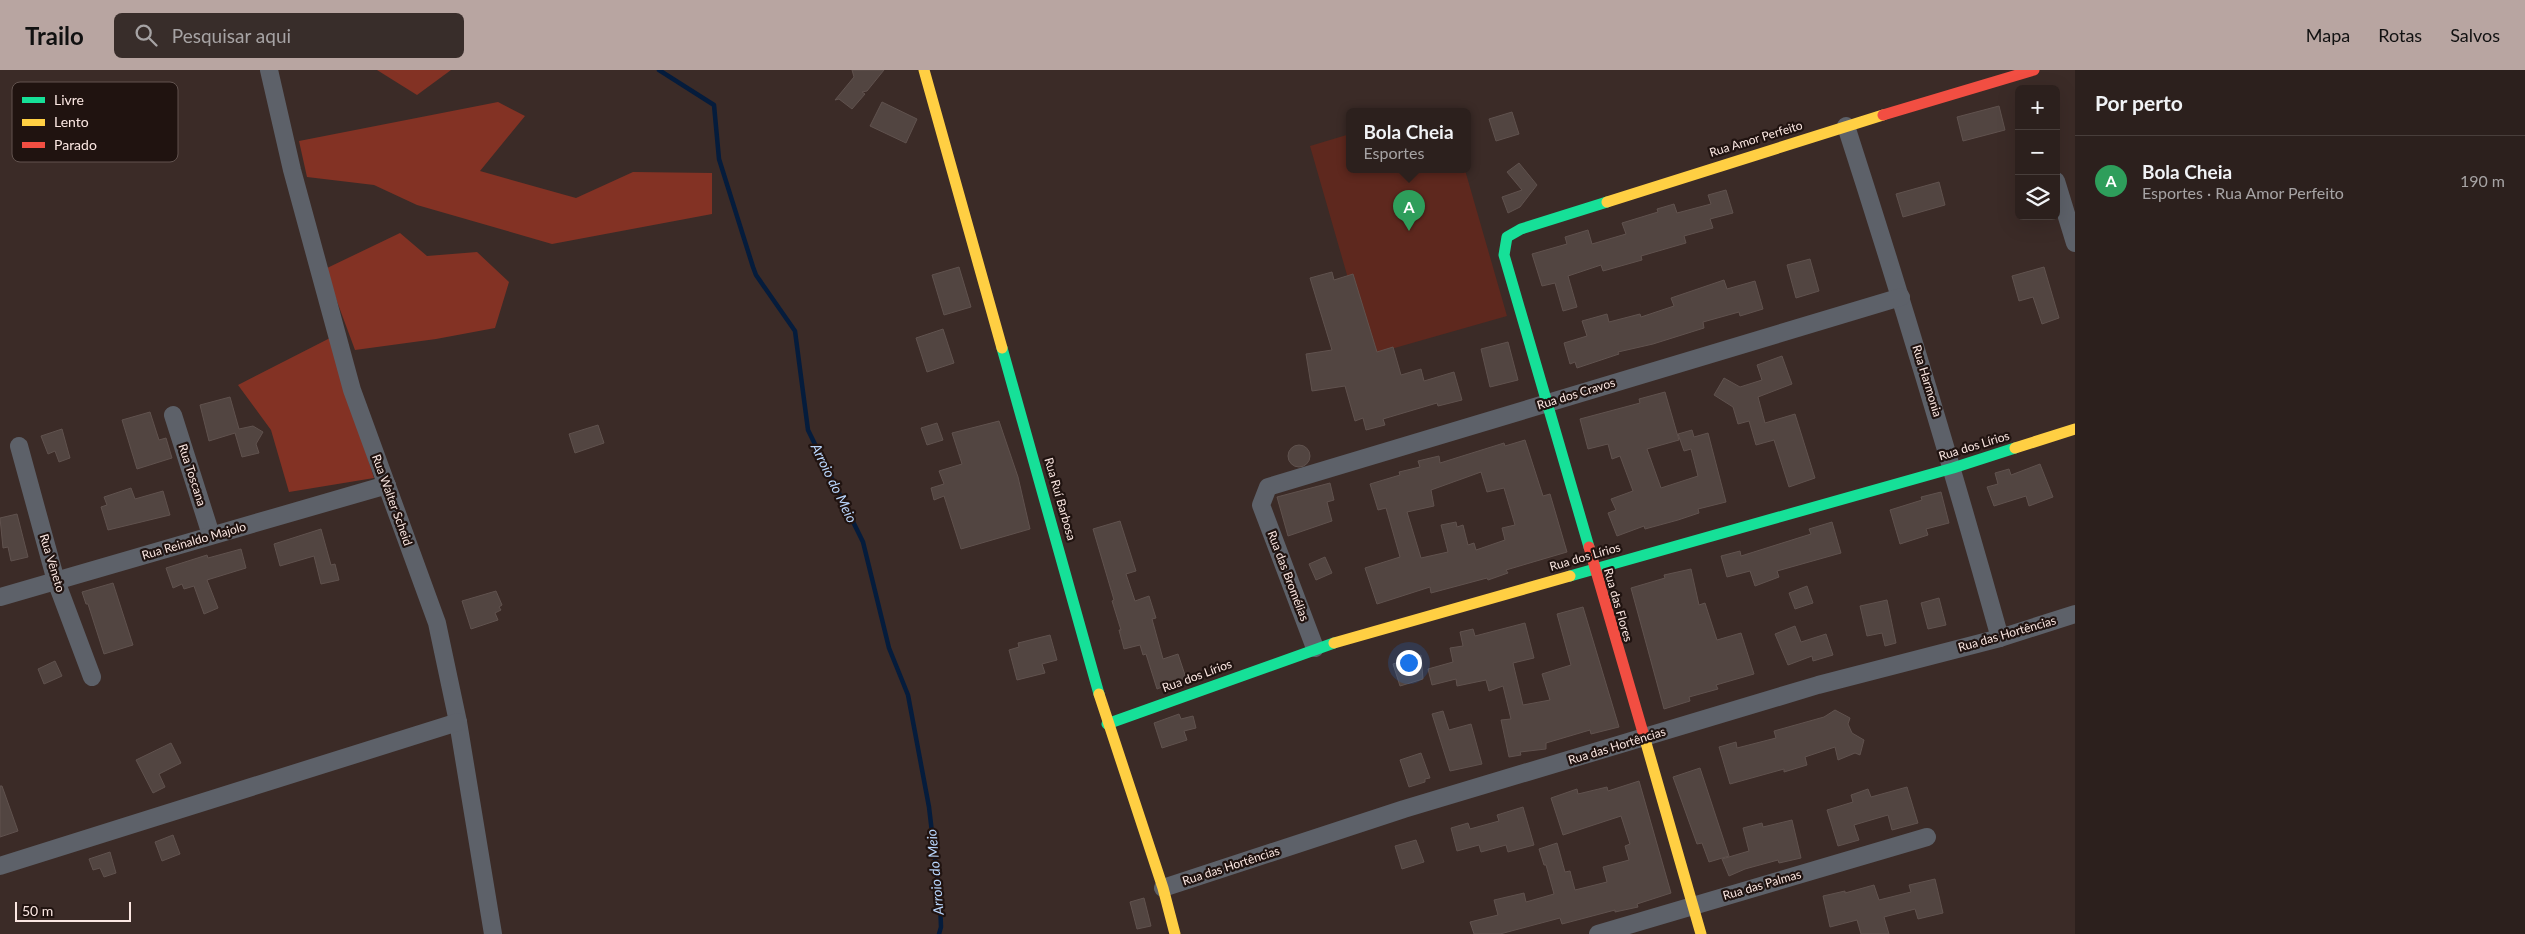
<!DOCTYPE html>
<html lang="pt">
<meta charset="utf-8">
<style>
:root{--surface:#2c201d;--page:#382d2a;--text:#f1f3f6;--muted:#a6a3a4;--line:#483e3b;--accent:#b8a5a1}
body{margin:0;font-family:Lato,sans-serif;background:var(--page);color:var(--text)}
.controls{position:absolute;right:15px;top:15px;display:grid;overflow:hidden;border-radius:8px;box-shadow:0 5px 20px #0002}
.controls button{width:45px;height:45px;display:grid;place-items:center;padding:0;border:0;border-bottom:1px solid var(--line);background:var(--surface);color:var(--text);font:25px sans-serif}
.scale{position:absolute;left:15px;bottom:12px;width:116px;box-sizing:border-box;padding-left:5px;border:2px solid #fbe7e2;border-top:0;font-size:14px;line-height:18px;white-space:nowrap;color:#fbe7e2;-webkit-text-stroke:4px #201310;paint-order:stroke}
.you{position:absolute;left:1408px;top:592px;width:18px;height:18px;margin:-12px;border:4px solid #fff;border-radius:50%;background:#1a73e8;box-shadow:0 0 0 8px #1a73e833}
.badge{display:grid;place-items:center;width:32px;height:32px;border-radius:50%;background:var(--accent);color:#fff;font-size:16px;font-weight:700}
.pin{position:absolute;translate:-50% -41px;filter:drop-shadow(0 1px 2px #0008)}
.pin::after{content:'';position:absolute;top:26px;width:18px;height:15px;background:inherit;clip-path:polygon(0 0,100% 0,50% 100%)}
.popup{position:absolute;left:1346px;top:38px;width:125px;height:65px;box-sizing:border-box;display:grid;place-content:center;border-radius:8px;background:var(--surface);filter:drop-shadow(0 1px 4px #0005);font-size:16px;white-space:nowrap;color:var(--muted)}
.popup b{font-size:19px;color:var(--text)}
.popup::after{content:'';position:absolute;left:50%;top:100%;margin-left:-10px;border:10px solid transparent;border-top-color:var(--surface)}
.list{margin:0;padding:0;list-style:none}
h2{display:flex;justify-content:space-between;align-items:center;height:65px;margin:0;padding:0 20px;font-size:21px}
h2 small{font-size:16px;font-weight:400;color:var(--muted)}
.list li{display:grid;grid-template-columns:32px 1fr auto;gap:15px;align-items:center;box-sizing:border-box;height:90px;padding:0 20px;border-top:1px solid var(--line)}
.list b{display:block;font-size:19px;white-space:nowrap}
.list p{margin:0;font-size:16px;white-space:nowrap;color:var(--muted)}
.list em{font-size:16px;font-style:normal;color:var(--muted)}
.icon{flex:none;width:28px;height:28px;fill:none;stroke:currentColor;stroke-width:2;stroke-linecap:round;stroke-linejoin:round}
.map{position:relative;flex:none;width:2075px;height:864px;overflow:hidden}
header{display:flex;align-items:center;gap:30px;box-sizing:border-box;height:70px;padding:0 25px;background:var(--accent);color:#111}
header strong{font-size:24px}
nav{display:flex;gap:28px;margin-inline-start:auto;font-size:18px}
.search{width:350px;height:45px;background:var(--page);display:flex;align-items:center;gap:12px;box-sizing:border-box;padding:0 18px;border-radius:8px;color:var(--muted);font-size:19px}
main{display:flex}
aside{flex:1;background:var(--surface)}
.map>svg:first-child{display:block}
.green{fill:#5e281e}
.forest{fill:#833224}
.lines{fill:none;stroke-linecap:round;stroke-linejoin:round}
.stream{stroke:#051c3c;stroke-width:4.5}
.building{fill:#524541;stroke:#60524e;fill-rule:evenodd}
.street{stroke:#5d6169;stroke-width:18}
.fast{stroke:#16e098;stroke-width:11}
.slow{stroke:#ffcf43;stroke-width:11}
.jam{stroke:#f24e42;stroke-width:11}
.labels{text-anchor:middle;stroke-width:4.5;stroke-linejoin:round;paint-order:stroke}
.street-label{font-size:12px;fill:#fbe7e2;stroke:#201310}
.water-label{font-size:14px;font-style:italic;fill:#b9d6fd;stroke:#201310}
.key{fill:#201310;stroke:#62534f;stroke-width:1}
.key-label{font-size:14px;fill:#fbe7e2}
</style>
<header>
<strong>Trailo</strong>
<div class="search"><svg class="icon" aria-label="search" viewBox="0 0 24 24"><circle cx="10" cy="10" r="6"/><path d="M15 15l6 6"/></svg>Pesquisar aqui</div>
<nav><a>Mapa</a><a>Rotas</a><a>Salvos</a></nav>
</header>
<main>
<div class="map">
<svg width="2075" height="864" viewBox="0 0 2075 864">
<rect width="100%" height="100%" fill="#3b2b27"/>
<polygon class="green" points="1350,64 1350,100 1465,100 1507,246 1370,285 1310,76"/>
<g class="forest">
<polygon points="377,0 451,0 417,25"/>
<polygon points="498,32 525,46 480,101 576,128 633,102 712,103 712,144 552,174 417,135 374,115 307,107 299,71"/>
<polygon points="400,163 427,186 477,182 509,212 495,258 436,269 355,280 325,199"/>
<polygon points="330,268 374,408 289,422 271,360 238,315"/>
</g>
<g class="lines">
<polyline class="stream" points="659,0 714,35 719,89 753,197 756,205 795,261 808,360 863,472 889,578 908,625 929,737 940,831 941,857 939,864"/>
</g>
<g class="building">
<polygon points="852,0 884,0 867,21 862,22 865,24 852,39 839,29 835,30 854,7"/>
<polygon points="882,32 917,49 906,73 870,56"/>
<polygon points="1999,36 2005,60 1963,71 1957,47"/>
<polygon points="1512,42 1519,64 1496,71 1489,49"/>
<polygon points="1519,93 1537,115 1520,137 1508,143 1502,127 1522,120 1507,102"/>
<polygon points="1939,112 1945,135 1903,147 1896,124"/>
<polygon points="1726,120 1733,143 1710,149 1713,158 1684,166 1686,173 1641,186 1642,190 1603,201 1601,195 1568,206 1577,237 1563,241 1555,213 1542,216 1532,184 1567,174 1565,167 1588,160 1592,174 1626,164 1622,153 1658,142 1657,139 1674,134 1677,143 1711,134 1708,125"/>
<polygon points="1810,189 1819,221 1796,228 1787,195"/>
<polygon points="959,197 971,237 944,245 932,205"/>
<polygon points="2044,197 2059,248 2042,254 2033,227 2019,231 2012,206"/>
<polygon points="1332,202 1334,210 1353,204 1377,282 1393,277 1401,305 1421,299 1424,311 1454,302 1462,330 1438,336 1437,333 1383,349 1385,355 1366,360 1363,348 1355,351 1345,316 1312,321 1306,284 1332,280 1310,208"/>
<polygon points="1724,210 1727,219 1755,211 1763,239 1740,246 1739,242 1703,252 1704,258 1653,274 1618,282 1619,284 1577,298 1575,292 1570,294 1564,273 1587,266 1582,251 1607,244 1609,252 1640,244 1641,247 1674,236 1671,228"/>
<polygon points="943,259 954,293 927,302 916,268"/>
<polygon points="1508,272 1518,310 1490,317 1481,279"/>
<polygon points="1782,286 1792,314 1758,327 1765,353 1795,344 1815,408 1789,417 1774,370 1756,375 1749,351 1738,354 1733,337 1714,325 1724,308 1740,317 1762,310 1757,295"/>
<polygon points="1665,322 1679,370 1647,379 1661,418 1698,406 1691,379 1684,381 1678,364 1692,360 1694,367 1708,363 1726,432 1698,439 1699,443 1678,450 1645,459 1644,456 1617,466 1608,443 1616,440 1611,429 1633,421 1620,386 1612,389 1608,374 1588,379 1580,349 1640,333 1639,329"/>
<polygon points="230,327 239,359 253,356 263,362 256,374 259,383 242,387 235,363 209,371 200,335"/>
<polygon points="150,342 159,370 166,368 172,388 137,399 122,350"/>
<polygon points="999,351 1018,407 1030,459 961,479 944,426 934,430 931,418 944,414 939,401 962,394 952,363"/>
<polygon points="937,353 943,370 927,375 921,358"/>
<polygon points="598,355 604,373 575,383 569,364"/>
<polygon points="62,359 70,388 59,392 55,381 48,384 41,366"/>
<path d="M1525,370L1543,426L1550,424L1567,482L1506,500L1508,503L1488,510L1487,508L1431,523L1430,517L1377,534L1365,498L1400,487L1386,438L1378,440L1370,414L1400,405L1399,402L1420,397L1418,391L1439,386L1440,393L1504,373L1505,376ZM1481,402L1487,422L1504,418L1515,455L1502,458L1505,470L1476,480L1474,473L1468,475L1463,455L1457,457L1456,452L1441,455L1448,482L1421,488L1407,442L1434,436L1431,420Z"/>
<circle cx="1299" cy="386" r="11"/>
<polygon points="2040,394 2053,427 2029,436 2026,426 1994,436 1987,417 1998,414 1995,403 2009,399 2011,405"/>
<polygon points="1330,413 1334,430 1327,432 1332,451 1288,466 1277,427"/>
<polygon points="131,418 135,429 163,421 170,445 108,460 101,437 107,435 104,427"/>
<polygon points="1941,422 1949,453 1926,459 1928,465 1900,474 1890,440 1922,430 1921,427"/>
<polygon points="17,444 28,487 11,491 8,477 3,478 0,448"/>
<polygon points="1120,451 1136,501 1126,504 1135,531 1149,526 1156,548 1152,549 1163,589 1178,584 1186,608 1157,619 1146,584 1143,585 1140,575 1124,579 1119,560 1121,560 1112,531 1114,530 1093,459"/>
<polygon points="1832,452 1841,483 1777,501 1779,507 1755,516 1750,501 1727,507 1721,486 1740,481 1741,486 1811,464 1809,459"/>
<polygon points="321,459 331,495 335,494 339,510 321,514 314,486 280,496 274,474"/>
<polygon points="241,479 246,498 207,510 218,538 204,544 194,516 184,519 182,514 173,518 166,498 207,485 208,488"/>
<polygon points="1325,487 1332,503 1316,510 1309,494"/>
<polygon points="1691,499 1699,535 1705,533 1717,570 1741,563 1754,604 1716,615 1718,619 1689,627 1690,631 1664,639 1631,518 1665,508 1664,505"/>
<polygon points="113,513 133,575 104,584 88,534 86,534 82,522"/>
<polygon points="1807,516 1813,533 1795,539 1789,523"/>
<polygon points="496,521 502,535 499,537 501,540 495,543 498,550 471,559 462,531"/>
<polygon points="1939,528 1946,555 1928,559 1921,533"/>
<polygon points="1887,530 1896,573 1885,576 1882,563 1867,566 1860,536"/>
<polygon points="1583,537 1619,657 1591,664 1590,660 1546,673 1546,679 1520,682 1521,685 1509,687 1501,650 1511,649 1503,616 1489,621 1486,610 1457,616 1456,609 1432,615 1428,599 1453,592 1450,578 1463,576 1460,562 1473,559 1475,566 1525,553 1534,588 1513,593 1523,635 1550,630 1542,604 1571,595 1557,544"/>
<polygon points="1795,556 1801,572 1826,564 1833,585 1813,591 1812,586 1788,595 1775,564"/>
<polygon points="1050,565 1057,590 1042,594 1045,603 1017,610 1009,580 1019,577 1018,573"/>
<polygon points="1421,585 1423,609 1400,616 1393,594"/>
<polygon points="55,591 62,606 44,614 38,599"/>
<polygon points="1835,640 1850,648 1848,654 1852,663 1864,670 1860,685 1855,683 1838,690 1835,677 1805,687 1807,695 1784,702 1784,699 1730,714 1719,677 1736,672 1737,678 1776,668 1774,661 1824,647"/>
<polygon points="1443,641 1449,660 1471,654 1482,694 1450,701 1432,644"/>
<polygon points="1179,644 1181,649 1193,646 1196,658 1184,661 1187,670 1162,678 1154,653"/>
<polygon points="171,673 181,693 159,704 165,717 153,723 136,690"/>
<polygon points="1421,683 1430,708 1425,709 1425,712 1409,717 1400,690"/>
<polygon points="1700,698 1729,786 1709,792 1702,773 1697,774 1673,707"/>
<polygon points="1639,711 1671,823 1637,834 1638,837 1615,842 1615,840 1562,854 1560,848 1500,864 1474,864 1470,852 1498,845 1494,830 1524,823 1526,832 1554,824 1546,795 1544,795 1539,779 1557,773 1565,802 1570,801 1575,820 1607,812 1603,797 1629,790 1625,776 1630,774 1621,746 1563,765 1551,728 1577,719 1578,724 1607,717 1608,721"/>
<polygon points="0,716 2,716 18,761 0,767"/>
<polygon points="1907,717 1918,753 1892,760 1888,745 1854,755 1859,770 1838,776 1827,740 1853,732 1851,725 1868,719 1871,727"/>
<polygon points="1523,737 1534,775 1508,782 1506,775 1481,782 1479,775 1457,781 1451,758 1468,753 1470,759 1499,751 1497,745"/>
<polygon points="1792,750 1801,788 1779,793 1778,790 1745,799 1729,806 1722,789 1749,781 1743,758 1762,753 1763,757"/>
<polygon points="173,765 180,784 162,791 155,772"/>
<polygon points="1416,770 1424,792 1402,799 1395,776"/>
<polygon points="110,782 116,803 104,807 100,798 93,800 89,789"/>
<polygon points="1935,809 1943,843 1918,849 1915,839 1884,847 1889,864 1861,864 1857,850 1830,857 1823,826 1845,821 1845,823 1874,815 1879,830 1911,822 1909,815"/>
<polygon points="1144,828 1151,856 1137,859 1130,832"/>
</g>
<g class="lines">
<g class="street">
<polyline points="269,0 292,100 352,320 437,553 458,652 493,864"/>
<path d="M1846,56C1901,226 1952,396 2000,568"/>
<polyline points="2056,111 2075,173"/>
<polyline points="173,345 211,465"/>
<polyline points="19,376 56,511 92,607"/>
<polyline points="0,527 387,415"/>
<polyline points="1315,578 1261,435 1268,417 1901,227"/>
<polyline points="0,796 458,652"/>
<polyline points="1163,818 1404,739 1818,615 2000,568 2075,544"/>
<polyline points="1598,864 1927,767"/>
</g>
<g class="fast">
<polyline points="1002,278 1099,624"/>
<polyline points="1589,477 1504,185 1507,167 1521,159 1607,132"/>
<polyline points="1570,506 1953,398 2015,378"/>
<polyline points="1107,654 1334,573"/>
</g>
<g class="slow">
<polyline points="924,0 1002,278"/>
<polyline points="1607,132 1883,45"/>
<polyline points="2015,378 2075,359"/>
<polyline points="1334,573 1570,506"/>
<polyline points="1099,624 1163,818 1175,864"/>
<polyline points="1644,666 1701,864"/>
</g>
<g class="jam">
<polyline points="1883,45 2034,0"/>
<polyline points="1589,477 1644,666"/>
</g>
</g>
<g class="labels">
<g class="street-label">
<text transform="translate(1756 69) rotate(-17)" y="4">Rua Amor Perfeito</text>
<text transform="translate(1927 311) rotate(73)" y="4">Rua Harmonia</text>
<text transform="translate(1576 324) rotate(-17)" y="4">Rua dos Cravos</text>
<text transform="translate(1974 376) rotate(-17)" y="4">Rua dos Lírios</text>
<text transform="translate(192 405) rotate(72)" y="4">Rua Toscana</text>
<text transform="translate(1060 429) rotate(74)" y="4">Rua Ruí Barbosa</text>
<text transform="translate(392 430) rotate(70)" y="4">Rua Walter Scheid</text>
<text transform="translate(194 471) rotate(-16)" y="4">Rua Reinaldo Majolo</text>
<text transform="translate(1585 487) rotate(-16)" y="4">Rua dos Lírios</text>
<text transform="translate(52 493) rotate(73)" y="4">Rua Vêneto</text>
<text transform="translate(1288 506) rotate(69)" y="4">Rua das Bromélias</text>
<text transform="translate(1618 535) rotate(74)" y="4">Rua das Flores</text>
<text transform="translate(2007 564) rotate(-16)" y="4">Rua das Hortências</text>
<text transform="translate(1197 606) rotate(-20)" y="4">Rua dos Lírios</text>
<text transform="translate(1617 676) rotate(-17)" y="4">Rua das Hortências</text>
<text transform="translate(1231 796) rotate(-18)" y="4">Rua das Hortências</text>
<text transform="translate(1762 815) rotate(-16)" y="4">Rua das Palmas</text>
</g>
<g class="water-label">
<text transform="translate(834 413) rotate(64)" y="5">Arroio do Meio</text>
<text transform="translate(935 802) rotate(-95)" y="5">Arroio do Meio</text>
</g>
</g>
<rect x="12" y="12" width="166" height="80" rx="8" class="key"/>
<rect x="22" y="27" width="23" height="6" fill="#16e098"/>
<rect x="22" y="49" width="23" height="7" fill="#ffcf43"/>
<rect x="22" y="72" width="23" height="6" fill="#f24e42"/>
<g class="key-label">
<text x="54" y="35">Livre</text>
<text x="54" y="57">Lento</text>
<text x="54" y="80">Parado</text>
</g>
</svg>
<div class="controls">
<button>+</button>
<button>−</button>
<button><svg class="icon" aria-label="layers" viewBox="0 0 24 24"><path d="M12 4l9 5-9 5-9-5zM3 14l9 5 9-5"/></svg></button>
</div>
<div class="scale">50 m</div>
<div class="you"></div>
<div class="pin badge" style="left:1409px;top:161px;background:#2e9e5b">A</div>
<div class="popup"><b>Bola Cheia</b>Esportes</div>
</div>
<aside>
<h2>Por perto<small></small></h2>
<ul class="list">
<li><span class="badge" style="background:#2e9e5b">A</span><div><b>Bola Cheia</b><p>Esportes · Rua Amor Perfeito</p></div><em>190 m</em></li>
</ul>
</aside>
</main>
